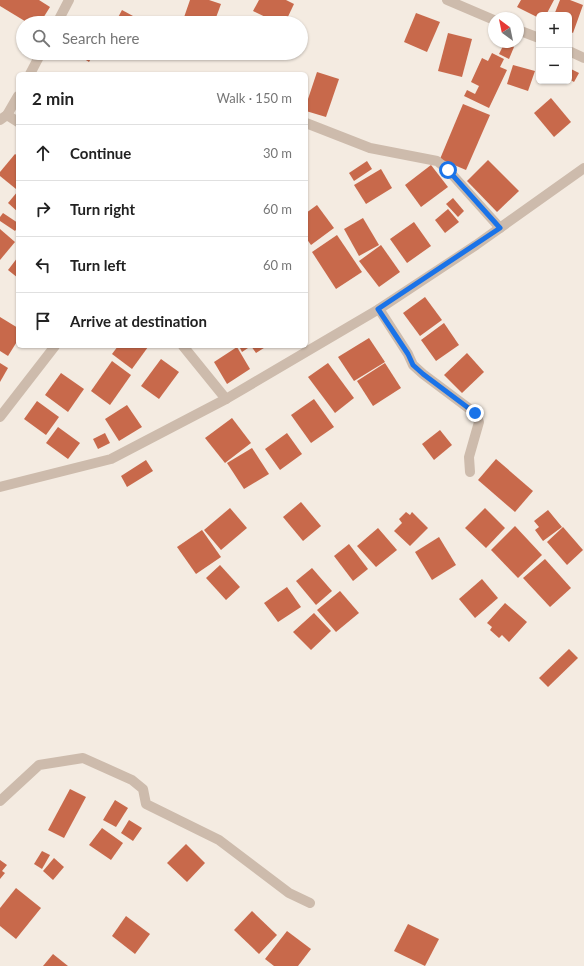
<!DOCTYPE html>
<meta charset="utf-8">
<style>
:root{--surface:#fff;--page:#f2f2f2;--text:#222;--muted:#767676;--line:#e0e0e0}
body{margin:0;font-family:Lato,sans-serif;background:var(--page);color:var(--text)}
.controls{position:absolute;right:12px;top:12px;display:grid;overflow:hidden;border-radius:6px;box-shadow:0 1px 3px #0004}
.controls button{width:36px;height:36px;display:grid;place-items:center;padding:0;border:0;border-bottom:1px solid var(--line);background:var(--surface);color:var(--text);font:20px sans-serif}
.compass{position:absolute;left:488px;top:12px;width:36px;height:36px;border-radius:50%;background:var(--surface);box-shadow:0 1px 3px #0004;rotate:327deg}
.stop{position:absolute;width:12px;height:12px;margin:-9px;border:3px solid #1a73e8;border-radius:50%;background:#fff}
.stop.end{background:#1a73e8;border-color:#fff;box-shadow:0 1px 4px #0008}
.list{margin:0;padding:0;list-style:none}
h2{display:flex;justify-content:space-between;align-items:center;height:52px;margin:0;padding:0 16px;font-size:17px}
h2 small{font-size:13px;font-weight:400;color:var(--muted)}
.list li{display:grid;grid-template-columns:26px 1fr auto;gap:12px;align-items:center;box-sizing:border-box;height:56px;padding:0 16px;border-top:1px solid var(--line)}
.list b{display:block;font-size:15px;white-space:nowrap}
.list em{font-size:13px;font-style:normal;color:var(--muted)}
.icon{flex:none;width:22px;height:22px;fill:none;stroke:currentColor;stroke-width:2;stroke-linecap:round;stroke-linejoin:round}
.map{position:relative;flex:none;width:584px;height:966px;overflow:hidden}
.search{position:absolute;background:var(--surface);box-shadow:0 1px 3px #0004;left:16px;top:16px;width:292px;height:44px;display:flex;align-items:center;gap:10px;box-sizing:border-box;padding:0 14px;border-radius:22px;color:var(--muted);font-size:15px}
.panel{position:absolute;background:var(--surface);box-shadow:0 1px 3px #0004;left:16px;top:72px;width:292px;height:276px;border-radius:6px}
.map>svg:first-child{display:block}
.building{fill:#c8694b}
.lines{fill:none;stroke-linecap:round;stroke-linejoin:round}
.minor{stroke:#cdbbac;stroke-width:10}
.route{stroke:#1a73e8;stroke-width:5}
</style>
<div class="map">
<svg width="584" height="966" viewBox="0 0 584 966">
<rect width="100%" height="100%" fill="#f4ebe1"/>
<g class="building">
<polygon points="0,0 39,0 50,7 40,23 28,23 0,6"/>
<polygon points="190,0 209,0 221,4 214,23 182,23"/>
<polygon points="259,0 286,0 294,4 285,23 278,23 253,11"/>
<polygon points="521,0 554,0 546,15 539,15 539,18 517,7"/>
<polygon points="560,0 570,0 583,5 573,33 569,31 569,15 554,15"/>
<polygon points="122,10 133,16 129,23 115,23"/>
<polygon points="416,13 440,22 427,52 404,42"/>
<polygon points="448,33 472,39 462,77 438,71"/>
<polygon points="505,42 514,47 509,59 499,54"/>
<polygon points="75,53 94,53 89,62"/>
<polygon points="492,53 504,59 500,67 507,70 489,108 464,96 467,90 475,94 479,86 471,82 482,58 488,61"/>
<polygon points="513,65 535,71 528,91 507,84"/>
<polygon points="569,68 579,73 574,82 569,79"/>
<polygon points="317,72 339,79 326,117 306,111 306,105"/>
<polygon points="551,98 571,122 554,137 534,113"/>
<polygon points="463,104 490,115 466,170 440,159"/>
<polygon points="15,154 18,156 18,187 16,189 0,176 0,172"/>
<polygon points="488,160 519,191 497,212 467,181"/>
<polygon points="367,161 372,169 354,181 349,173"/>
<polygon points="431,165 448,187 421,207 405,185"/>
<polygon points="381,169 392,188 366,204 354,185"/>
<polygon points="18,191 18,212 8,203"/>
<polygon points="453,198 464,211 458,217 446,204"/>
<polygon points="317,205 334,228 311,245 306,238 306,213"/>
<polygon points="448,209 459,222 445,233 435,220"/>
<polygon points="3,213 18,223 18,227 15,231 0,221 0,217"/>
<polygon points="363,218 379,245 359,256 344,229"/>
<polygon points="414,222 431,246 407,263 390,239"/>
<polygon points="0,229 15,242 0,260"/>
<polygon points="337,235 362,272 336,289 312,252"/>
<polygon points="381,245 400,272 379,287 359,261"/>
<polygon points="18,257 18,278 8,270"/>
<polygon points="425,297 442,320 420,336 403,313"/>
<polygon points="0,317 18,328 18,340 8,356 0,351"/>
<polygon points="444,323 459,345 436,361 421,340"/>
<polygon points="369,338 385,362 354,381 338,357"/>
<polygon points="118,346 146,346 148,347 132,369 112,354"/>
<polygon points="239,346 267,346 256,353 251,346 242,352"/>
<polygon points="237,347 250,369 227,384 214,362"/>
<polygon points="467,353 484,372 462,393 444,375"/>
<polygon points="161,359 179,372 159,399 141,386"/>
<polygon points="112,361 131,375 110,405 91,391"/>
<polygon points="0,363 8,368 0,382"/>
<polygon points="328,363 354,398 335,413 308,377"/>
<polygon points="385,363 401,388 373,406 357,381"/>
<polygon points="61,373 84,389 68,412 45,395"/>
<polygon points="314,399 334,427 311,443 291,415"/>
<polygon points="37,401 59,417 46,435 24,419"/>
<polygon points="127,405 142,427 119,441 105,419"/>
<polygon points="232,418 251,443 225,463 205,438"/>
<polygon points="58,427 80,443 68,459 46,443"/>
<polygon points="440,430 452,445 434,460 422,444"/>
<polygon points="105,433 110,443 98,449 93,439"/>
<polygon points="287,433 302,454 280,470 265,449"/>
<polygon points="252,448 269,474 244,489 227,463"/>
<polygon points="496,459 533,491 515,512 478,480"/>
<polygon points="146,460 153,471 127,487 121,476"/>
<polygon points="301,502 321,526 303,541 283,517"/>
<polygon points="230,508 247,528 221,550 204,530"/>
<polygon points="485,508 505,528 486,548 465,528"/>
<polygon points="548,510 562,527 543,541 535,530 539,527 534,521"/>
<polygon points="406,512 410,515 412,512 428,528 410,546 394,531 402,523 399,519"/>
<polygon points="515,526 542,555 518,578 491,550"/>
<polygon points="563,527 583,550 567,565 547,542"/>
<polygon points="378,528 397,550 376,567 357,546"/>
<polygon points="202,530 221,557 196,574 177,547"/>
<polygon points="439,537 456,565 432,580 415,552"/>
<polygon points="349,544 368,569 353,581 334,556"/>
<polygon points="545,559 571,588 550,607 523,578"/>
<polygon points="220,565 240,587 226,600 206,578"/>
<polygon points="312,568 332,591 316,605 296,581"/>
<polygon points="482,579 498,598 475,618 459,599"/>
<polygon points="287,587 301,607 278,622 264,603"/>
<polygon points="340,591 359,613 336,632 317,610"/>
<polygon points="505,603 527,622 509,642 502,635 499,638 490,630 492,627 487,623"/>
<polygon points="314,613 331,631 311,650 293,632"/>
<polygon points="569,649 578,658 548,687 539,678"/>
<polygon points="70,789 86,797 64,838 48,830"/>
<polygon points="115,800 128,808 116,827 103,820"/>
<polygon points="129,820 142,828 133,841 121,833"/>
<polygon points="102,828 123,843 111,860 89,845"/>
<polygon points="186,844 205,863 187,882 167,863"/>
<polygon points="42,851 50,855 42,869 34,864"/>
<polygon points="54,858 64,867 53,880 43,871"/>
<polygon points="0,860 7,865 2,871 5,873 0,879"/>
<polygon points="16,888 41,908 16,939 0,926 0,908"/>
<polygon points="252,911 277,935 259,954 234,930"/>
<polygon points="126,916 150,934 135,954 112,936"/>
<polygon points="408,924 439,939 425,966 394,951"/>
<polygon points="287,931 311,949 298,966 274,966 265,959"/>
<polygon points="53,954 68,966 43,966"/>
</g>
<g class="lines">
<g class="minor">
<polyline points="447,0 494,20"/>
<polyline points="57,23 69,0"/>
<polyline points="518,30 539,38"/>
<polyline points="569,51 584,58"/>
<polyline points="30,74 41,53"/>
<polyline points="7,115 18,122"/>
<polyline points="0,120 7,115 18,96"/>
<polyline points="306,123 370,148 437,161 448,170 500,228"/>
<polyline points="379,309 408,354 413,365 423,374 475,413 479,422 469,457 470,472"/>
<polyline points="183,346 226,399"/>
<polyline points="0,417 55,346"/>
<polyline points="0,487 111,459 226,399 379,309 476,245 584,168"/>
<polyline points="0,801 39,765 83,758 132,780 143,789 146,804 219,840 289,893 310,903"/>
</g>
</g>
<g class="lines">
<polyline class="route" points="448,170 500,228 378,309 408,354 413,365 423,374 475,413"/>
</g>
</svg>
<div class="controls">
<button>+</button>
<button>−</button>
</div>
<svg class="compass" viewBox="-18 -18 36 36"><path d="M0-13l5 13h-10z" fill="#e53935"/><path d="M0 13l5-13h-10z" fill="#767676"/></svg>
<div class="stop" style="left:448px;top:170px"></div>
<div class="stop end" style="left:475px;top:413px"></div>
<div class="search"><svg class="icon" aria-label="search" viewBox="0 0 24 24"><circle cx="10" cy="10" r="6"/><path d="M15 15l6 6"/></svg>Search here</div>
<section class="panel">
<h2>2 min<small>Walk · 150 m</small></h2>
<ul class="list">
<li><svg class="icon" aria-label="ahead" viewBox="0 0 24 24"><path d="M12 20V5M6 11l6-6 6 6"/></svg><div><b>Continue</b></div><em>30 m</em></li>
<li><svg class="icon" aria-label="right" viewBox="0 0 24 24"><path d="M7 20v-9h11M14 6l5 5-5 5"/></svg><div><b>Turn right</b></div><em>60 m</em></li>
<li><svg class="icon" aria-label="left" viewBox="0 0 24 24"><path d="M17 20v-9H6M10 6l-5 5 5 5"/></svg><div><b>Turn left</b></div><em>60 m</em></li>
<li><svg class="icon" aria-label="arrive" viewBox="0 0 24 24"><path d="M6 21V4h12l-3 4 3 4H6"/></svg><div><b>Arrive at destination</b></div></li>
</ul>
</section>
</div>
